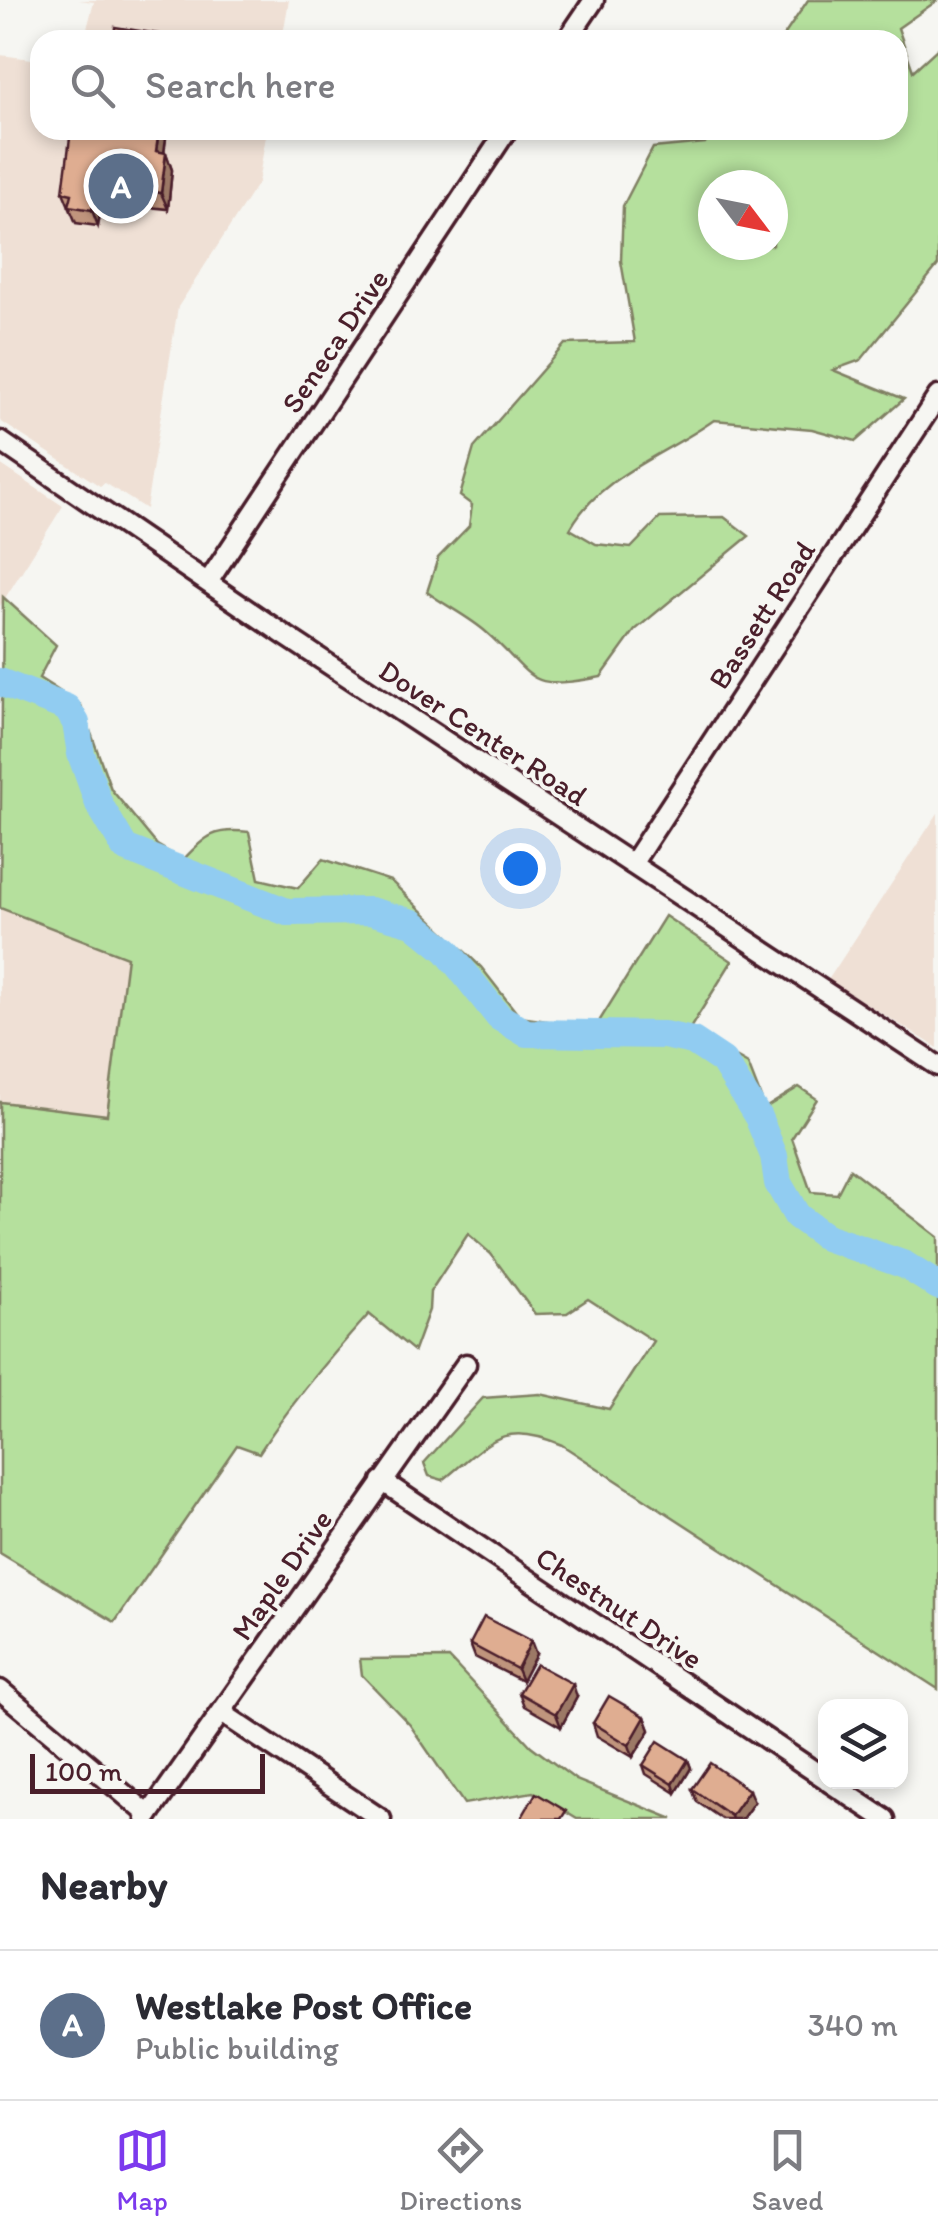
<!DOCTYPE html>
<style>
:root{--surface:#fff;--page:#f7f7f7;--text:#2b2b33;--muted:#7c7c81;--line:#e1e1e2;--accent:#7c3aed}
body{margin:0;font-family:Itim,sans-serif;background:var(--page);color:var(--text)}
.controls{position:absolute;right:30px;bottom:30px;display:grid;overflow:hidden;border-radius:20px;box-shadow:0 5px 15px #0003}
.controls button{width:90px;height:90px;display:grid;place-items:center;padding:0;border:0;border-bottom:2px solid var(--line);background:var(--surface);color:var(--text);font:50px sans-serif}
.compass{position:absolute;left:698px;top:170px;width:90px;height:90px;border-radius:50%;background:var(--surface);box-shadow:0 5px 15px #0003;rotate:122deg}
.scale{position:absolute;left:30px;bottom:25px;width:235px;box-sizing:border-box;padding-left:10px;border:5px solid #4a1f2b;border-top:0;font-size:28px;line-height:35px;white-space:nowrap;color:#4a1f2b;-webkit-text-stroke:8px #f6f6f2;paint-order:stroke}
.you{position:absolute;left:520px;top:868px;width:35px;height:35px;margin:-25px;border:8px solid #fff;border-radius:50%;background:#1a73e8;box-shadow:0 0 0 15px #1a73e833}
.badge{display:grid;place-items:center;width:65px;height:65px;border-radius:50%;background:var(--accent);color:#fff;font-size:32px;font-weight:700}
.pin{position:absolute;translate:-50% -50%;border:5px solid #fff;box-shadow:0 2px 10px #0006}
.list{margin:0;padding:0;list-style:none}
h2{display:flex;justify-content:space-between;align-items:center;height:130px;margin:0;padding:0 40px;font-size:42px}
h2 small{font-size:32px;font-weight:400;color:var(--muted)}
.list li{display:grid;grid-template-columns:65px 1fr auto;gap:30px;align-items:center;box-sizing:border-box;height:150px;padding:0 40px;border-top:2px solid var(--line)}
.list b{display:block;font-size:38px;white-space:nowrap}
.list p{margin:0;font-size:32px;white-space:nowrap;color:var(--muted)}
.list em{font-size:32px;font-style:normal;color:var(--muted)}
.icon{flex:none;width:55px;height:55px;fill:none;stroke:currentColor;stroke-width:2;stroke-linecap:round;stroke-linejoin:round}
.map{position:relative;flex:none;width:938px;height:1819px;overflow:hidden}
.search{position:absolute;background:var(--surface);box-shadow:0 5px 15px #0003;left:30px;right:30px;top:30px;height:110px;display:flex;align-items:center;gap:25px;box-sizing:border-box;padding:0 35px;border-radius:30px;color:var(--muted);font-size:38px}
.sheet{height:280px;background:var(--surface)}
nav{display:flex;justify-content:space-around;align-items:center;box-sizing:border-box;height:140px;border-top:2px solid var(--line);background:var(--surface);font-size:28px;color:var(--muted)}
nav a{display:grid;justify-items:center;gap:5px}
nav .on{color:var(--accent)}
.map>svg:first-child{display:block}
.built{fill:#efe0d5}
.green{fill:#b5e09d;stroke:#808064;stroke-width:2.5;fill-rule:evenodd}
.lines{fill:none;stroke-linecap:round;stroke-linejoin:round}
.river{stroke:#91ccf1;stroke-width:28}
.minor-casing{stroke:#4a1f2b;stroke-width:25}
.minor{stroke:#f6f6f2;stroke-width:18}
.wall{fill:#c0957d;stroke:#4a1f2b;stroke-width:2.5}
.shaded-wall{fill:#9c7966;stroke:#4a1f2b;stroke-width:2.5}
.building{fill:#dfad91;stroke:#4a1f2b;stroke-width:2.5}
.labels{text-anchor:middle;stroke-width:8;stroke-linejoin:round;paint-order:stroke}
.street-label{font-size:30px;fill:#4a1f2b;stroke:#f6f6f2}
</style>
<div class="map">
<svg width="938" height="1819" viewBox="0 0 938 1819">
<rect width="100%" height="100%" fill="#f6f6f2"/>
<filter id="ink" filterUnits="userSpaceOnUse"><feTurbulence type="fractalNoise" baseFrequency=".01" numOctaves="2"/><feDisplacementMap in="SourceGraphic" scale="20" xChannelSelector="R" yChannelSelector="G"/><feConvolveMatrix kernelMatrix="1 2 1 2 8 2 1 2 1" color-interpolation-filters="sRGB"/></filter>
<g filter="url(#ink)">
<g class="built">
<polygon points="79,0 289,0 282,40 84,40 94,2"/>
<polygon points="0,55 40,60 40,130 267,130 258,183 178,307 146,509 105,483 100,486 0,421"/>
<polygon points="0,464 63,506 0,606"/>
<polygon points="938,813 938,1048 828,980"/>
<polygon points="0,908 127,956 108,1116 0,1102"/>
</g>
<g class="green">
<path d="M808,0H938L898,28L913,71L938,48V265L861,360L833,370L904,399L856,441L812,429L714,420C665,455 600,475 570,529L596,544L631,548L660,518L724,517L749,536L635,630L601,677C523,691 539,679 486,632C469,617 446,606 427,592L438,558L469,526L472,505L460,496L474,448L565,344L635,342L621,261L623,206L653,148L705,143L714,130H898V40H781ZM773,185V245H713V185Z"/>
<path d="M3,597L56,645L39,678L81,705L111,789L157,845L183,860C206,835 215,828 249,832L259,879L298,888L323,859L391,881L481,967L520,1017L595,1028L665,916L732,961L689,1030L748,1064L765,1108L799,1087L817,1099L792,1138L811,1192L837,1194L850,1169L938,1237V1689L562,1445C501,1419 489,1443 443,1480L429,1476L424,1463L483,1398L540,1394L609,1409L653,1341L588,1299L567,1313L535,1314L491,1254L468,1234L430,1292L429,1310L414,1351L369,1314C329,1358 291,1403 259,1453L237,1445L115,1622L0,1553V1102L107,1115L127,957L0,908Z"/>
<polygon points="449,1658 531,1746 576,1780 673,1819 577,1819 533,1792 464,1804 410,1725 362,1675 360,1659"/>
</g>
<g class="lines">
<polyline class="river" points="0,682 67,708 76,723 81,754 99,804 125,848 287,912 370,911 413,923 447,951 499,1017 526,1033 664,1035 693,1041 723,1061 758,1117 774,1156 778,1183 797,1216 826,1237 905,1265 938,1286"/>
<defs>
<g id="minor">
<polyline points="567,40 594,0"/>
<polyline points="0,441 283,634 938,1066"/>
<polyline points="208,582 507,130"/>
<polyline points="632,864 938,396"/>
<polyline points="382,1481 826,1779"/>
<polyline points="0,1690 149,1815"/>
<polyline points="222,1713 381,1819"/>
<polyline points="829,1782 885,1819"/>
<polyline points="146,1819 466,1364"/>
</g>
</defs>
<use href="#minor" class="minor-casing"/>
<use href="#minor" class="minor"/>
</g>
<g class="wall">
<polygon points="167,130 164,153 166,153 172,170 168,209 102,202 98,226 76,223 63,192"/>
<polygon points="470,1644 536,1654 522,1681 475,1657"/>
<polygon points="519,1693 577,1697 561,1727 524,1706"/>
<polygon points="645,1717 650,1730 633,1757 597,1736 593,1723"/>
<polygon points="688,1760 691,1768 676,1793 646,1774 643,1765"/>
<polygon points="692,1789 754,1802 742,1819 722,1819 697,1802"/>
</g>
<g class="shaded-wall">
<polygon points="159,130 167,130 162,168 156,151"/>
<polygon points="166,153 172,170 168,209 161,193"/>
<polygon points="96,185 102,202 98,226 92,210"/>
<polygon points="531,1641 536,1654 522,1681 517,1669"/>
<polygon points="573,1684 577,1697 561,1727 556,1714"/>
<polygon points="645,1717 650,1730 633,1757 629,1745"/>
<polygon points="688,1760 691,1768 676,1793 673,1784"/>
<polygon points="749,1790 754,1802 742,1819 732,1819 731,1816"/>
</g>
<g class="building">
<polygon points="115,27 171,36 170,40 114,40"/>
<polygon points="71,130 159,130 156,151 166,153 161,193 96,185 92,210 69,206 72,194 63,192"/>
<polygon points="484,1617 531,1641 517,1669 470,1644"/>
<polygon points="536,1664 573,1684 556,1714 519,1693"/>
<polygon points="609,1696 645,1717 629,1745 593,1723"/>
<polygon points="658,1741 688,1760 673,1784 643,1765"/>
<polygon points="710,1763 749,1790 731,1816 692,1789"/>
<polygon points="536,1793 566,1811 561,1819 521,1819"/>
</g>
</g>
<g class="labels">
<g class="street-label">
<text transform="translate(335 341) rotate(-56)" y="10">Seneca Drive</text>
<text transform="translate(762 615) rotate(-57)" y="10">Bassett Road</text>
<text transform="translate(483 733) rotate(33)" y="10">Dover Center Road</text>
<text transform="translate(282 1575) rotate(-55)" y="10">Maple Drive</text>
<text transform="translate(619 1608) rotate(34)" y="10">Chestnut Drive</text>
</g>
</g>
</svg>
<div class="controls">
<button><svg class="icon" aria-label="layers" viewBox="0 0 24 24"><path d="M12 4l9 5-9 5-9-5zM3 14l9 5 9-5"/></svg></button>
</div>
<svg class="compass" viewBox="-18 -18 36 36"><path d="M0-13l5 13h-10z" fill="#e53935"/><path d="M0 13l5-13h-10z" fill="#7c7c81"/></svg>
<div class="scale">100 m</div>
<div class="you"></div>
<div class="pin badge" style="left:121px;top:186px;background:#5c6f8a">A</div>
<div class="search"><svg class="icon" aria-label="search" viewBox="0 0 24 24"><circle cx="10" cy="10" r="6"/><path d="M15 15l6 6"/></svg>Search here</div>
</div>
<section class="sheet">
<h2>Nearby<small></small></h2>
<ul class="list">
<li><span class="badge" style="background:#5c6f8a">A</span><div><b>Westlake Post Office</b><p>Public building</p></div><em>340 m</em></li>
</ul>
</section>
<nav>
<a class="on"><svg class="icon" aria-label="map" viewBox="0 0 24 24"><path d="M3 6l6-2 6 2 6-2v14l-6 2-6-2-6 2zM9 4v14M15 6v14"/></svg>Map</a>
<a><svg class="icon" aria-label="directions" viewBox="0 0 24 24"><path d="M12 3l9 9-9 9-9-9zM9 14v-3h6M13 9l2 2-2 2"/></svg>Directions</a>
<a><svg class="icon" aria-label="saved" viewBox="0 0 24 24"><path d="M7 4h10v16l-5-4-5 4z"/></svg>Saved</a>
</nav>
